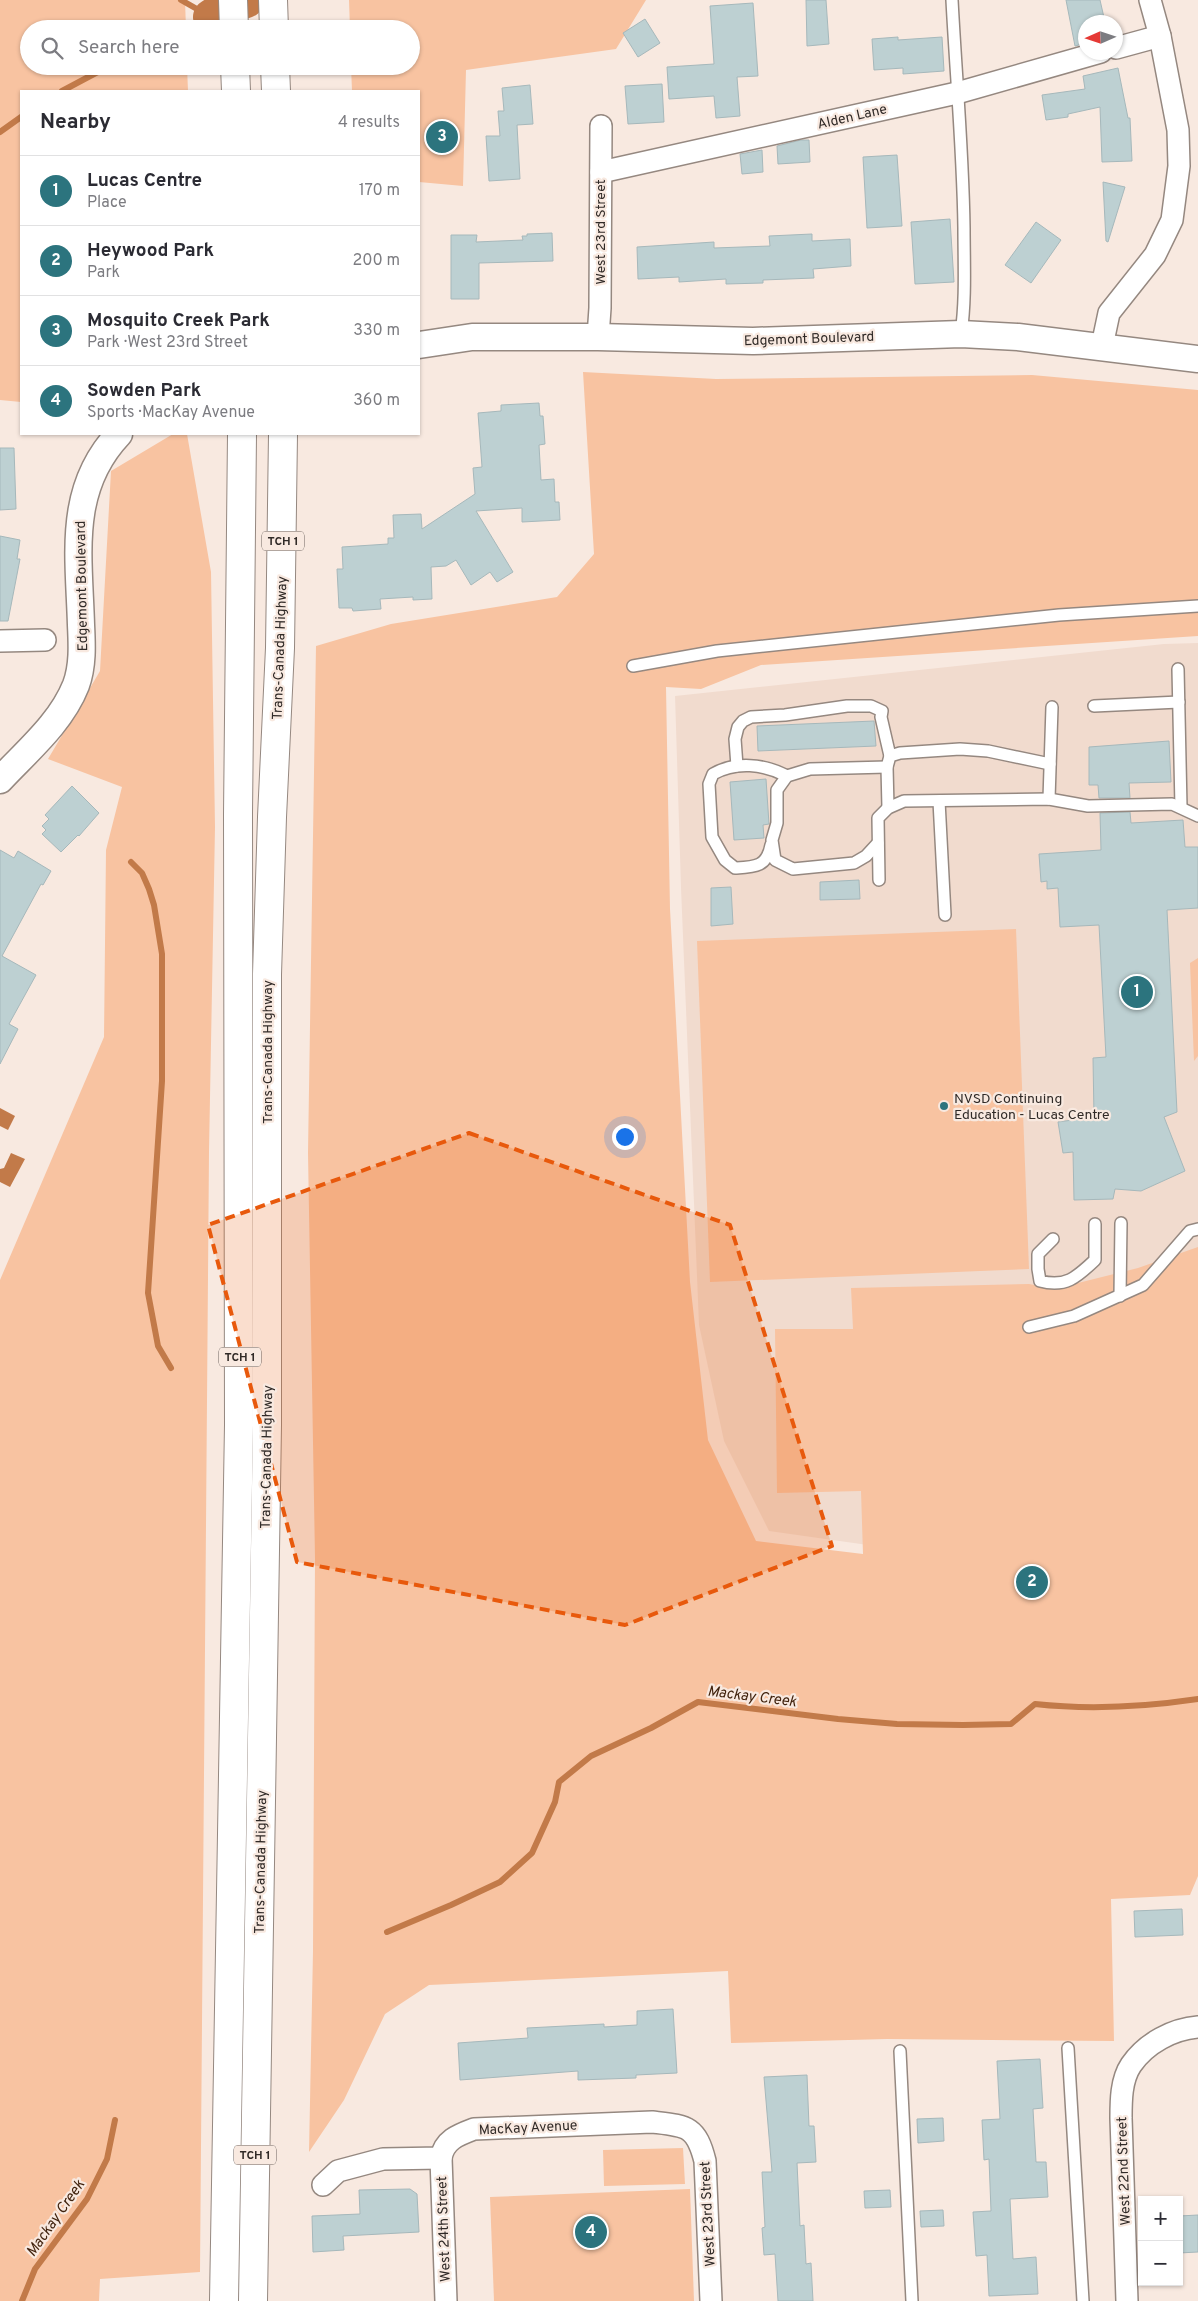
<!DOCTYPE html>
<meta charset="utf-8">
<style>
:root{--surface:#fff;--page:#f2f2f3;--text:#2b2b33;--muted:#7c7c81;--line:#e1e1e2;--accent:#2c747e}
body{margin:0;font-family:Overpass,sans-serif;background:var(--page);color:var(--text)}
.controls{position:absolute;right:15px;bottom:15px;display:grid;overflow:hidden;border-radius:0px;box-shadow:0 1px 4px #0004}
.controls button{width:45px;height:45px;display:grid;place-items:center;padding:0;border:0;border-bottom:1px solid var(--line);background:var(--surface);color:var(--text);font:25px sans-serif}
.compass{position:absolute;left:1078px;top:15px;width:45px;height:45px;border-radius:50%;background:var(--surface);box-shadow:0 1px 4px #0004;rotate:267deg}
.you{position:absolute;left:624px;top:1136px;width:18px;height:18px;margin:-12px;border:4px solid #fff;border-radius:50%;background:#1a73e8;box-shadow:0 0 0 8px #1a73e833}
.badge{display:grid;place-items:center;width:32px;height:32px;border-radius:50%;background:var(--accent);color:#fff;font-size:16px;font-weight:700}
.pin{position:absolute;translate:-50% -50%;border:2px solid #fff;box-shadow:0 1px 5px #0006}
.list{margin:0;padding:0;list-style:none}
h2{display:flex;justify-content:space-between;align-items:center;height:65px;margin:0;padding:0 20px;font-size:21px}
h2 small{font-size:16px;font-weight:400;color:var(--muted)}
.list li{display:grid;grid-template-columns:32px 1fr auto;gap:15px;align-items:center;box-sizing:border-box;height:70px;padding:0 20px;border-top:1px solid var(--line)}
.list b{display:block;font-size:19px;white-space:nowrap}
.list p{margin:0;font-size:16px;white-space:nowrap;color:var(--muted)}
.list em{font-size:16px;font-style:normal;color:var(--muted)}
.icon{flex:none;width:28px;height:28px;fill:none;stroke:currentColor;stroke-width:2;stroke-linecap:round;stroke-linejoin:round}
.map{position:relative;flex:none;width:1198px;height:2301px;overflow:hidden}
.search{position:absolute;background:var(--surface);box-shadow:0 1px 4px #0004;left:20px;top:20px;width:400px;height:55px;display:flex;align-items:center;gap:12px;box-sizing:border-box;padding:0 18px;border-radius:28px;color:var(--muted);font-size:19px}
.panel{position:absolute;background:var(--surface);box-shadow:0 1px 4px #0004;left:20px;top:90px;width:400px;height:345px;border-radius:0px}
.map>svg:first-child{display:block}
.built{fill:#f1dbce}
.green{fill:#f8c3a1}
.water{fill:#c27a49}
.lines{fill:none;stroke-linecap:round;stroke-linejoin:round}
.stream{stroke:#c27a49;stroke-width:6}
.river{stroke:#c27a49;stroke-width:36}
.building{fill:#bdd0d2;stroke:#a6b8bb}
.service-casing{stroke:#958880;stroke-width:14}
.minor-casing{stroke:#958880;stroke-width:24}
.tertiary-casing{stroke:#958880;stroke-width:29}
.motorway-casing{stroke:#958880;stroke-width:30}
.service{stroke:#fff;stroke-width:11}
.minor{stroke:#fff;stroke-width:21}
.tertiary{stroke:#fff;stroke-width:26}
.motorway{stroke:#fff;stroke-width:28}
.marked{fill:#e8590c;fill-opacity:0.2;stroke:#e8590c;stroke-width:4;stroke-dasharray:10 6;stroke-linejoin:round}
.poi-dot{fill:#2c747e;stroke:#f8e9e0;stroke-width:2}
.labels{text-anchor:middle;stroke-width:4.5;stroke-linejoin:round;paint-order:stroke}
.shield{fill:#f8e9e0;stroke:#6c635e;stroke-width:1}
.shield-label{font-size:12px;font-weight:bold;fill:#302a27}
.street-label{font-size:14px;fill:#302a27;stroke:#f8e9e0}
.poi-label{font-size:14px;fill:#302a27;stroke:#f8e9e0;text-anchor:start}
.water-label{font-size:15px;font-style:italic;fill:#41230e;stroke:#f8e9e0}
</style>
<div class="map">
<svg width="1198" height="2301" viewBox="0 0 1198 2301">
<rect width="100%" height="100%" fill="#f8e9e0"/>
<polygon class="built" points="1198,643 1198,1487 889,1548 769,1531 724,1441 699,1325 681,888 675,696 1164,644"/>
<g class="green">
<polygon points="0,0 185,0 186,29 29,29 29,66 187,66 188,91 21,91 21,402 0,400"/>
<polygon points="349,0 646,0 616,49 466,70 463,186 419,182 419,91 352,91 351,66 411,66 411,29 350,29"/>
<polygon points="583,372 716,379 1032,375 1198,390 1198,636 761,665 701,689 666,687 670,909 690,1282 708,1440 756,1541 863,1554 861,1491 777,1493 775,1329 853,1329 851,1288 1029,1284 1051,1288 1078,1283 1138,1268 1198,1247 1198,1876 1190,1895 1111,1899 1114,2041 887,2039 731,2043 728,1971 429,1985 385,2014 344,2100 309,2152 313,1951 315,1558 308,1153 316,646 391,624 557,597 594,554"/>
<polygon points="173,434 187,434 211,572 215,827 209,1152 200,2272 100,2279 99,2301 0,2301 0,1280 104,1037 106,850 122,787 48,759 100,671 111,471"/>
<polygon points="1016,929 1029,1269 710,1282 697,941"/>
<polygon points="1198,958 1198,1056 1194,1061 1190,963"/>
<polygon points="683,2148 685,2184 604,2186 603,2150"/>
<polygon points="690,2189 694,2301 494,2301 490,2197"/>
</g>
<g class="water">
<polygon points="0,1108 15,1116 8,1130 0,1126"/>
<polygon points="11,1153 25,1159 10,1187 0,1182 0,1169 4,1168"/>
</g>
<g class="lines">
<g class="stream">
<polyline points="181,0 211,17"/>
<polyline points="188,29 211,17"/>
<polyline points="62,91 109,66"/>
<polyline points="0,132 21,117"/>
<polyline points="131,862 142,873 149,889 154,905 162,954 162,1081 148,1293 158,1346 171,1368"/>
<path d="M387,1932L451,1905L500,1882L532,1853L555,1802L559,1782L591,1756L651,1728L698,1702L838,1719L897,1724L963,1725L1011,1724L1035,1704C1089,1710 1144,1707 1198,1699"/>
<polyline points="22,2301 35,2269 87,2199 107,2159 115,2120"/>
</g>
<polyline class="river" points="211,17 229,6 246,0"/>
</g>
<g class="building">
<polygon points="806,0 826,0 829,44 807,46"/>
<polygon points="1066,0 1100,0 1105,22 1086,22 1086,43 1075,46"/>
<polygon points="753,3 758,76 737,77 740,116 716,118 714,96 669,99 667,67 714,64 710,6"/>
<polygon points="645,19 660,43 638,57 623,33"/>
<polygon points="898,37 898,40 942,37 944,71 903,74 903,68 874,70 872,39"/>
<polygon points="1118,68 1128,118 1130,118 1132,161 1102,162 1100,107 1068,114 1068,117 1046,120 1042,95 1085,89 1083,76"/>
<polygon points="662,84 664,122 628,124 625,86"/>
<polygon points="530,85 533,124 517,125 520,179 489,181 486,136 500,136 498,111 504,111 502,88"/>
<polygon points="801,140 809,140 810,162 778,164 777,146"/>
<polygon points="762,150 763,172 742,174 740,154"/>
<polygon points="897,155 902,226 867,228 863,157"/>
<polygon points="1103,182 1125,187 1108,242 1106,241"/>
<polygon points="950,219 954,282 915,284 911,222"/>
<polygon points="1036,222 1061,240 1031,283 1005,265"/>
<polygon points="552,233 553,261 479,263 479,299 451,299 451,235 477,235 476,242 523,240 522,236 527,236 527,234"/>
<polygon points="812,234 812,241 850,239 851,266 813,269 814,278 763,280 763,283 726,284 726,279 679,282 679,277 638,279 637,247 714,242 714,248 770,246 769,236"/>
<polygon points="539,403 540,416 543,416 545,444 539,445 541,480 554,479 555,502 559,502 560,520 522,522 522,508 476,511 513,572 497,582 490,572 471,585 456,560 446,566 431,567 432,599 413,600 413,597 380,599 381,609 353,611 352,608 339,608 337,569 343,569 342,547 388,544 388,538 394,538 393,515 421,514 422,529 475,494 473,468 482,467 478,413 501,411 501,405"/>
<polygon points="0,448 14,448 16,509 0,510"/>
<polygon points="0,536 20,540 17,559 20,559 8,621 0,621"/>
<polygon points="874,721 876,746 758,751 757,726"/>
<polygon points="1169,741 1171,782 1129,783 1130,798 1099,798 1098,785 1089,785 1089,747"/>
<polygon points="766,779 769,824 763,825 764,838 734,840 730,782"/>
<polygon points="72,786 99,813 79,836 78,835 61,852 42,834 46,830 42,826 49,819 45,815"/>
<polygon points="1130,812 1131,823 1183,820 1185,847 1198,847 1198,908 1167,910 1177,1112 1164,1117 1185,1171 1141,1191 1115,1189 1113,1199 1074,1200 1073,1152 1063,1153 1058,1122 1094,1117 1093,1058 1106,1057 1099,925 1060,927 1058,888 1047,889 1047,881 1041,882 1039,854 1101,850 1100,813"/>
<polygon points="0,850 14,858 18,851 51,871 43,885 41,884 2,956 36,975 9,1024 18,1029 0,1064"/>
<polygon points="859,880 860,899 820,900 820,882"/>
<polygon points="731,887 733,924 711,926 711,888"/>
<polygon points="1182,1909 1183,1935 1135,1937 1134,1911"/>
<polygon points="673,2009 677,2073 636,2075 636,2078 578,2080 578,2071 460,2080 458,2043 528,2038 527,2028 604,2024 604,2027 637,2025 637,2011"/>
<polygon points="1040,2059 1043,2108 1033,2109 1036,2162 1046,2162 1048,2197 1010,2199 1013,2259 1036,2257 1038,2294 989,2296 987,2255 976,2256 973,2212 991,2211 989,2159 984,2160 982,2120 1000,2119 997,2061"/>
<polygon points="807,2075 809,2126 814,2126 816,2162 797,2163 800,2226 804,2225 806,2264 811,2263 813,2301 778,2301 775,2254 764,2255 762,2228 765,2227 762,2172 772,2172 764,2077"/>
<polygon points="943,2118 944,2141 918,2143 917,2119"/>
<polygon points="410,2189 417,2194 419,2232 343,2236 344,2250 313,2252 312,2216 360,2214 359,2190"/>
<polygon points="890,2190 891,2207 865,2208 864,2191"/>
<polygon points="943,2210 944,2226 921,2227 920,2211"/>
<polygon points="1198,2215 1198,2252 1179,2253 1179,2216"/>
</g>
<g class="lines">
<defs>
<g id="service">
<path d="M952,0C956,76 963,152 964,228C964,264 966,299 961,334"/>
<polyline points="633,666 717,651 1059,615 1198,606"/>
<polyline points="1178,669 1181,807"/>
<polyline points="1094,706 1179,702"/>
<polyline points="737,766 735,739 738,727 743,721 751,717 785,715 847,706 871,706 882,711 881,717 890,756"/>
<polyline points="1049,799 1052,707"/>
<polyline points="939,801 945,915"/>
<polyline points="888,808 887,767 890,756 900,753 960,749 988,751 1050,764"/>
<polyline points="878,843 866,856 854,863 793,869 775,860 772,840 777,823 777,790 787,776 810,769 887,767"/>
<path d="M771,845C767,867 755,867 735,868L725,860L712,837L709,784L713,774C736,761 764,764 787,776"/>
<polyline points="879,880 878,818 888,808 904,801 1049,799 1088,806 1172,804 1198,816"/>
<path d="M1053,1239L1038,1254V1269L1040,1281C1066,1288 1077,1277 1095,1260V1224"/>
<polyline points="1120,1296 1121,1223"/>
<polyline points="1029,1327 1074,1316 1143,1285 1190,1231 1198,1229"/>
<polyline points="1068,2048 1083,2301"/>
<polyline points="900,2051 912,2301"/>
</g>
<g id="minor">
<polyline points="1116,48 1160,36"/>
<polyline points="601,172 957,93 1101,52"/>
<polyline points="598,337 600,308 601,126"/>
<polyline points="1102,346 1109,313 1155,255 1172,220 1179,166 1178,130 1160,36 1150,0"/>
<polyline points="0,641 45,640"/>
<polyline points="441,2158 446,2301"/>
<path d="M323,2185L338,2171L383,2159L441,2158C444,2140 458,2135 474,2129L652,2122C686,2126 696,2125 705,2161L711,2301"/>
<path d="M1127,2301L1121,2118C1121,2101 1121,2080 1131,2065C1146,2043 1173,2029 1198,2027"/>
</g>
<g id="tertiary">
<polyline points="419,345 472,337 598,337 753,341 961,334 1018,337 1198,359"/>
<path d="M0,780C27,751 61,723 76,685C83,666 82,645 81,625C79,555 67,489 119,434"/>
</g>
<g id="motorway">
<polyline points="233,0 234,29"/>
<polyline points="273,0 274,29"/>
<polyline points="235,66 236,91"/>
<polyline points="275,66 276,91"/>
<polyline points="224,2301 239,1425 238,814 242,434"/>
<polyline points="253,2301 267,1425 267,974 272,817 280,648 283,434"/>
</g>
</defs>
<use href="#service" class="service-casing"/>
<use href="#minor" class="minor-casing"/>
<use href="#tertiary" class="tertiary-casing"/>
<use href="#motorway" class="motorway-casing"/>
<use href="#service" class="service"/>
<use href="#minor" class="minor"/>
<use href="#tertiary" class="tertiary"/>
<use href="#motorway" class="motorway"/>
</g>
<path class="marked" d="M469,1133L730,1225L832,1546L625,1625L297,1562L208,1225Z"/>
<circle class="poi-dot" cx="944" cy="1106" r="5"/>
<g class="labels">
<g class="shield">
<rect x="262" y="531.5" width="42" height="19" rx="4"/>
<rect x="219" y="1347.5" width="42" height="19" rx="4"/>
<rect x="234" y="2145.5" width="42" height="19" rx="4"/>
</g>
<g class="shield-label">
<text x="283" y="545">TCH 1</text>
<text x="240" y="1361">TCH 1</text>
<text x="255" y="2159">TCH 1</text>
</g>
<g class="street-label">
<text transform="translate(852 116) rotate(-13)" y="5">Alden Lane</text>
<text transform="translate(600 232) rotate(-90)" y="5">West 23rd Street</text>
<text transform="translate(809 338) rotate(-2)" y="5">Edgemont Boulevard</text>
<text transform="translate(81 586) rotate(-91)" y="5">Edgemont Boulevard</text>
<text transform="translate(279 648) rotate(-88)" y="5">Trans-Canada Highway</text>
<text transform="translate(267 1052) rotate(-90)" y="5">Trans-Canada Highway</text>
<text transform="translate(266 1457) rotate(-89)" y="5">Trans-Canada Highway</text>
<text transform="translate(260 1862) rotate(-89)" y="5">Trans-Canada Highway</text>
<text transform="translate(528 2127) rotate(-3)" y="5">MacKay Avenue</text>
<text transform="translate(1123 2171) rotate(-92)" y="5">West 22nd Street</text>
<text transform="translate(707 2214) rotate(-93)" y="5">West 23rd Street</text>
<text transform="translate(443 2229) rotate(-92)" y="5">West 24th Street</text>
</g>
<g class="poi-label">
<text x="954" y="1103">NVSD Continuing<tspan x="954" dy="16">Education - Lucas Centre</tspan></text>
</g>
<g class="water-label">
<text transform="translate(752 1696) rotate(7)" y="5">Mackay Creek</text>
<text transform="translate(55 2218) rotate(-55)" y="5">Mackay Creek</text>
</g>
</g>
</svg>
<div class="controls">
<button>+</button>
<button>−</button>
</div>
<svg class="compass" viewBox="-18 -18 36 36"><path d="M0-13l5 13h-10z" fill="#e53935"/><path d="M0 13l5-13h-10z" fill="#7c7c81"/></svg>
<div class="you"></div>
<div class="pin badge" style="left:1137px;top:992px">1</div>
<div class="pin badge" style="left:1032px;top:1582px">2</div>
<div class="pin badge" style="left:442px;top:137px">3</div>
<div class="pin badge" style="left:591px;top:2232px">4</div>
<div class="search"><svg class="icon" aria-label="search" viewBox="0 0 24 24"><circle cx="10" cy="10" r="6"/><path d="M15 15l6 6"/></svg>Search here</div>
<section class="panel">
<h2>Nearby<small>4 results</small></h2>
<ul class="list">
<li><span class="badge">1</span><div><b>Lucas Centre</b><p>Place</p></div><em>170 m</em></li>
<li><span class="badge">2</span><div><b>Heywood Park</b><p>Park</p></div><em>200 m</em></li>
<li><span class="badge">3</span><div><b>Mosquito Creek Park</b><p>Park · West 23rd Street</p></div><em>330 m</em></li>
<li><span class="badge">4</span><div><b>Sowden Park</b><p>Sports · MacKay Avenue</p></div><em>360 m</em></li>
</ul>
</section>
</div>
